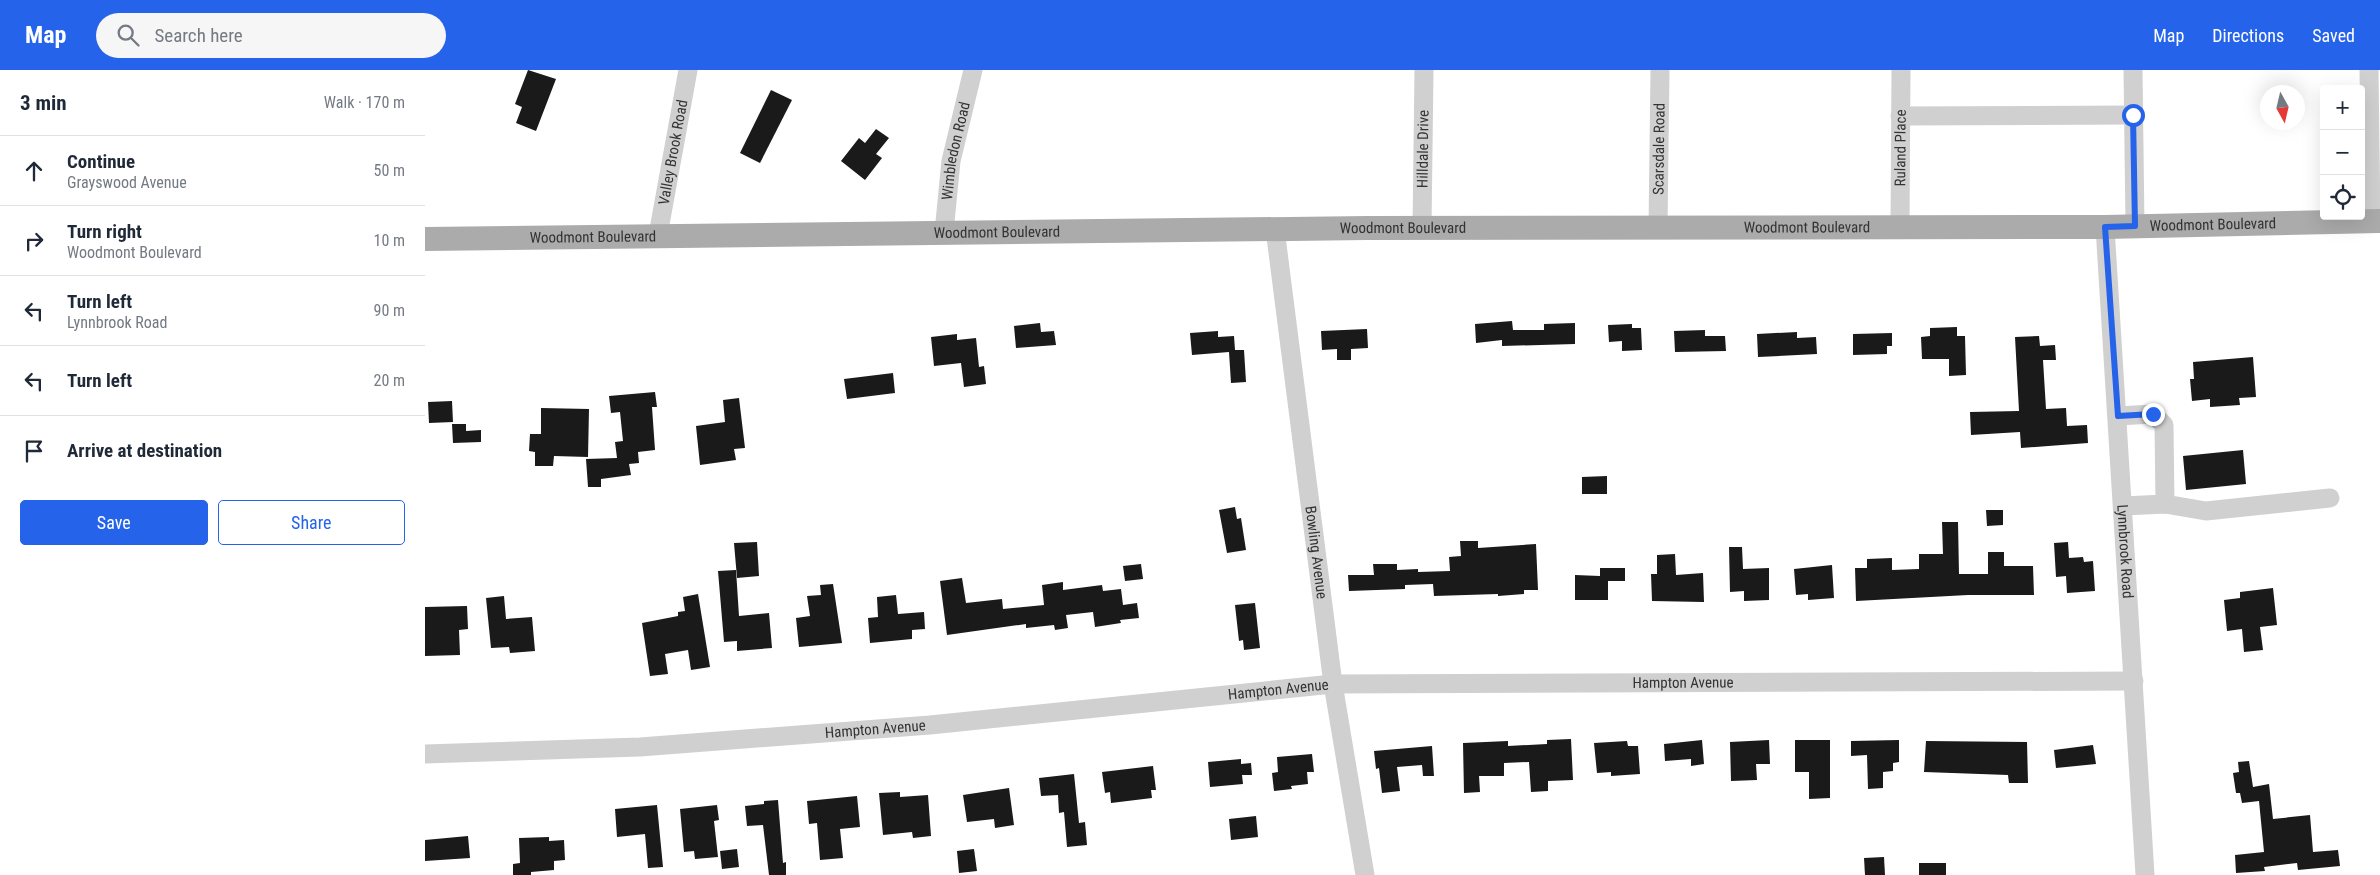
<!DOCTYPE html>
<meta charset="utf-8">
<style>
:root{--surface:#fff;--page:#f6f6f7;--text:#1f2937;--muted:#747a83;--line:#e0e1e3;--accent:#2563eb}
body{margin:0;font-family:"Roboto Condensed",sans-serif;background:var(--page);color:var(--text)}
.controls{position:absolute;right:15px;top:15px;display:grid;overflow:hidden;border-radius:5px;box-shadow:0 5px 20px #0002}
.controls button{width:45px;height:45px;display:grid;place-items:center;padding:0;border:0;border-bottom:1px solid var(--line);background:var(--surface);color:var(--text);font:25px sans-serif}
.compass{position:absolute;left:1835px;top:15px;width:45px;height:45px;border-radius:50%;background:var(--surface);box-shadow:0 5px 20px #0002;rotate:172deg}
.stop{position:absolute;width:15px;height:15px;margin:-11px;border:4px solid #2563eb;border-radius:50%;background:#fff}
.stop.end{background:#2563eb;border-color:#fff;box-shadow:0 1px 5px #0008}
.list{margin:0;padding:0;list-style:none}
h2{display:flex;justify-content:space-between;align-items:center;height:65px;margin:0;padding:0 20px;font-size:21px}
h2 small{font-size:16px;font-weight:400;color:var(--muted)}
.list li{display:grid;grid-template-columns:32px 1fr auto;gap:15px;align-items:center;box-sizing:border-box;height:70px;padding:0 20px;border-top:1px solid var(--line)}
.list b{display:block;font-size:19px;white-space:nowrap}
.list p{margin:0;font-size:16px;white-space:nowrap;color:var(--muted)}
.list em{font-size:16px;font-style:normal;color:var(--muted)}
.actions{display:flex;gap:10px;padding:15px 20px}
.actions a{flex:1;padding:11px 0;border:1px solid var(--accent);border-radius:5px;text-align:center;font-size:18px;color:var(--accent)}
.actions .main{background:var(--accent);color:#fff}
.icon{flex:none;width:28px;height:28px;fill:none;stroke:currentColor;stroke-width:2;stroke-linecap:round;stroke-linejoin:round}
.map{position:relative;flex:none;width:1955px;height:805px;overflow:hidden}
header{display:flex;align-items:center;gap:30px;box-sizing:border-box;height:70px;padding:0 25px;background:var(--accent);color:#fff}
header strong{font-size:24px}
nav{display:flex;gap:28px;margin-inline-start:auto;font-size:18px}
.search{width:350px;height:45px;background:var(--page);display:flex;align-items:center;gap:12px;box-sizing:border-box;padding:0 18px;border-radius:28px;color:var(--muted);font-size:19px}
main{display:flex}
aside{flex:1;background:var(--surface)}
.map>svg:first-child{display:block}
.building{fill:#1a1a1a}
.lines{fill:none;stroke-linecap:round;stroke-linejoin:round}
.minor{stroke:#d0d0d0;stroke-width:19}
.major{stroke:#ababab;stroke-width:24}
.route{stroke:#2563eb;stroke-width:6}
.labels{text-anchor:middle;stroke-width:5;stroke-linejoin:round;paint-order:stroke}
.street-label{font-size:15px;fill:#333;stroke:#fff}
</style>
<header>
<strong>Map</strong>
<div class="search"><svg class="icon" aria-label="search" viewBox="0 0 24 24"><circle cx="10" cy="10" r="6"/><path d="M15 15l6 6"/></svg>Search here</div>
<nav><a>Map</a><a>Directions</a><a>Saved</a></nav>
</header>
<main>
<aside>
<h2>3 min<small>Walk · 170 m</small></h2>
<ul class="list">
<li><svg class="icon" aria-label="ahead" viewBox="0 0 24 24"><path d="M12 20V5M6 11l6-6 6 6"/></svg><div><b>Continue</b><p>Grayswood Avenue</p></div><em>50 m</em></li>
<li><svg class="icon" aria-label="right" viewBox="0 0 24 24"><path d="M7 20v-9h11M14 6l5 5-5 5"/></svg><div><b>Turn right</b><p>Woodmont Boulevard</p></div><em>10 m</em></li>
<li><svg class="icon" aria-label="left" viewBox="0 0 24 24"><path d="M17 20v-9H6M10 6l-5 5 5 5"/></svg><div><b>Turn left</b><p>Lynnbrook Road</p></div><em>90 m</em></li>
<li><svg class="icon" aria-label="left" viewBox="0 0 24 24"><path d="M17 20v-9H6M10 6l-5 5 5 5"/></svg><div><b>Turn left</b></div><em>20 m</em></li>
<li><svg class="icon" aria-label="arrive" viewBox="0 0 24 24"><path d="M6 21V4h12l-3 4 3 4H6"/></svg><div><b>Arrive at destination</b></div></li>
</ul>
<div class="actions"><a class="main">Save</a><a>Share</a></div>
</aside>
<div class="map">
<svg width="1955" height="805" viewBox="0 0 1955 805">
<rect width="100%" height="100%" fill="#fff"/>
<g class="building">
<polygon points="103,0 131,9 111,61 91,53 97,37 90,34"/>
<polygon points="346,20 367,30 335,93 315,83"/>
<polygon points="451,59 464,68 451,84 457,88 440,110 416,91 434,68 440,73"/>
<polygon points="1087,251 1088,260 1119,260 1119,254 1150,253 1150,274 1077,276 1077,270 1051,273 1050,254"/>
<polygon points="615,253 616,262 629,261 631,275 591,278 589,256"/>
<polygon points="1207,254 1207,258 1216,258 1217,280 1197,281 1197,271 1184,272 1183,255"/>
<polygon points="1532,257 1532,266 1540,266 1541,305 1524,306 1524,289 1497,289 1496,267 1505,266 1505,258"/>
<polygon points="942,259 943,278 926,279 926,290 912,290 912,279 897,280 896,261"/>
<polygon points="1280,260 1280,266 1300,266 1301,281 1250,282 1249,261"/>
<polygon points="793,261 793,267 809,266 810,280 819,280 821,312 806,313 804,282 767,285 765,263"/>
<polygon points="1372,262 1372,268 1391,267 1392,284 1333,287 1332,264"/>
<polygon points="1467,263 1467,276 1462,276 1462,284 1428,285 1428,264"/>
<polygon points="532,264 532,270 551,268 554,297 559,296 561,314 539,317 536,293 509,296 506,267"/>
<polygon points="1614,266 1615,276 1630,275 1631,290 1618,290 1621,339 1641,338 1642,356 1662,355 1663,373 1596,378 1595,362 1546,365 1545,342 1594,341 1590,267"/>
<polygon points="1828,287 1831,327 1814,328 1815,335 1785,337 1785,329 1767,331 1765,309 1769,309 1768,292"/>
<polygon points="468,303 470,323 422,329 419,309"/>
<polygon points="230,322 232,337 227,337 230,380 213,382 214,393 204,394 206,405 176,409 176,417 163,417 161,389 192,388 190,372 198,371 195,342 186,343 184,326"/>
<polygon points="314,328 320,378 309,379 311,390 275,395 271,356 300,352 298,330"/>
<polygon points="27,331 28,352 4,353 3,332"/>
<polygon points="116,338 164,339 163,387 129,386 128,396 110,396 110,382 104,381 105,364 116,364"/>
<polygon points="27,354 41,354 41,361 56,360 56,372 28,373"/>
<polygon points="1818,380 1821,414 1761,420 1758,386"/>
<polygon points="1182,406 1182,424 1157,424 1157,407"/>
<polygon points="810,437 812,449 816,448 821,480 802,483 794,440"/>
<polygon points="1561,440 1578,440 1578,455 1562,456"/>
<polygon points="1517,452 1533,452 1534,504 1563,504 1563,482 1579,482 1579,496 1608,496 1609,525 1543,525 1431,531 1430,498 1442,498 1442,489 1467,488 1467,500 1494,499 1494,484 1518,484"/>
<polygon points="1035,471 1053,471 1053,478 1111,474 1113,520 1099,520 1099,524 1073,526 1073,524 1009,526 1008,514 980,515 980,519 924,521 923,505 949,505 948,494 972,494 972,500 993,499 993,502 1025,501 1024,487 1036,486"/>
<polygon points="332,472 334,506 312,508 309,473"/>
<polygon points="1643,472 1644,488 1658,487 1659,492 1668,491 1670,521 1642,523 1641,506 1631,507 1629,473"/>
<polygon points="1304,477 1317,477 1318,499 1344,498 1344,530 1319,531 1319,521 1305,522"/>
<polygon points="1250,484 1251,505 1278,503 1279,532 1227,531 1226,504 1232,504 1232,485"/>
<polygon points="716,494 718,509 700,511 698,496"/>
<polygon points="1407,495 1409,528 1383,530 1383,524 1371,525 1369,499"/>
<polygon points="1175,498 1200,498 1200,511 1183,511 1183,530 1150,530 1150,505 1175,506"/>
<polygon points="311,500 314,546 344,543 347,578 312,581 312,571 299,572 293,501"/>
<polygon points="537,508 541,533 577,529 578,539 619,535 617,515 638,512 638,520 677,515 678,521 696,519 698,535 712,533 714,548 695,550 696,553 670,557 668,542 641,545 643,558 630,560 629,555 601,558 601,554 522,565 515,511"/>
<polygon points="408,514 417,573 374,577 371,548 385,546 382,526 396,525 395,515"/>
<polygon points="1848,518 1852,555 1835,557 1838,580 1819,582 1817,559 1802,561 1799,530 1815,528 1815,522"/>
<polygon points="273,524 285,597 266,600 263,580 240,584 243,604 225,606 217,553 253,546 253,542 260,541 258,527"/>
<polygon points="471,525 473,544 499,542 500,559 487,560 487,569 445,573 443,548 453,547 452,527"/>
<polygon points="79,526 81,549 107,547 110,581 85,583 84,577 66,578 61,528"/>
<polygon points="830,533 835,578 819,580 818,570 814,571 810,535"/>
<polygon points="42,536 43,559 34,560 35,585 0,586 0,537"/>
<polygon points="1146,669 1148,710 1123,711 1123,721 1106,722 1104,692 1079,693 1079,706 1054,706 1055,722 1039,723 1038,673 1083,671 1083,676 1122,674 1122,670"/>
<polygon points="1277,670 1279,694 1266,696 1266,689 1240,691 1239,674"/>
<polygon points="1344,670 1345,694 1331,694 1332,710 1306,711 1305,672"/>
<polygon points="1370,670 1405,670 1405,728 1384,729 1384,702 1370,702"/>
<polygon points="1474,670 1474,692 1468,693 1468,701 1458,702 1458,718 1443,719 1442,685 1426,686 1426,671"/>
<polygon points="1202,671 1203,676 1213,676 1215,704 1186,706 1186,702 1172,703 1169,673"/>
<polygon points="1501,671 1602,672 1603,713 1584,713 1583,705 1499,702"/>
<polygon points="1668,675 1671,694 1631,698 1629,680"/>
<polygon points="1007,676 1009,706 998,706 997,695 972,697 975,721 957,723 954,698 951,699 949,681"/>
<polygon points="887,684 889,702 882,702 883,714 866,716 867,719 849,721 847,703 853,702 852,687"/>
<polygon points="816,689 816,694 826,693 827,705 817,705 818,714 785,717 783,692"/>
<polygon points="1824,691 1828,717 1844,714 1848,749 1885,745 1888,782 1913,780 1915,796 1873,800 1872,793 1839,797 1840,801 1811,803 1810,785 1839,782 1834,731 1817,733 1815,723 1811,723 1808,703 1814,702 1813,692"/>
<polygon points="728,696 731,720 726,720 727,728 686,733 685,722 680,723 677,702"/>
<polygon points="649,704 654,753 660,752 662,775 642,777 639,742 634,743 633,725 616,726 614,708"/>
<polygon points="584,718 589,755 570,758 569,749 542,752 538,725"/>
<polygon points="475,722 475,727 503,725 506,766 488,768 487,762 458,765 454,723"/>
<polygon points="432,726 435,757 415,759 418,788 395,790 392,753 384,754 382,731"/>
<polygon points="353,730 358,793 361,792 361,805 344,805 338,755 322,756 320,736 339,734 339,731"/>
<polygon points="232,735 238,797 223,798 220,764 192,767 190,739"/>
<polygon points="292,735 294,750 289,751 293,787 270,789 269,781 259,782 255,739"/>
<polygon points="831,746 833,767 806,770 804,749"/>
<polygon points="43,766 45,788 0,791 0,770"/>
<polygon points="124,767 124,771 139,770 140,790 129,791 129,800 106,802 106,805 88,805 88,794 95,793 94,768"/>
<polygon points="312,779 314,797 297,799 295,781"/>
<polygon points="549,779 552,801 534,803 532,781"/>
<polygon points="1459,787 1460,805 1440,805 1439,788"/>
<rect x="1494" y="793" width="27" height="12"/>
</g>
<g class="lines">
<g class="minor">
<polyline points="1708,0 1710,156"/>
<polyline points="1944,0 1946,151"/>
<polyline points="1475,46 1708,45"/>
<path id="s1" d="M1475,157L1476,0"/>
<path id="s2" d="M1680,157L1720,805"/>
<path id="s3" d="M997,158L999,0"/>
<path id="s4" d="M1233,158L1235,0"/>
<path id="s5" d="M850,159L908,614L940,805"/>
<path id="s6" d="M519,162L526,91L548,0"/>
<path id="s7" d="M233,165L263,0"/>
<polyline points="1693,346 1728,344 1739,355 1740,434"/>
<polyline points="1698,436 1740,434 1781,441 1905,428"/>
<path id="s8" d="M0,684L215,677L505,655L908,614L1709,611"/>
</g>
<path class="major" id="s9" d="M0,169L943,158L1680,157L1955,151"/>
</g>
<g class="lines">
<polyline class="route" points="1708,45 1710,156 1680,157 1693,346 1728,344"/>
</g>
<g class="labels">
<g class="street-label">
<text dy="5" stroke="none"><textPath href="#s1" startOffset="79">Ruland Place</textPath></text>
<text dy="5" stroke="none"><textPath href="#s3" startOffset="79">Hilldale Drive</textPath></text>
<text dy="5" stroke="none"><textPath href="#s4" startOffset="79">Scarsdale Road</textPath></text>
<text dy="5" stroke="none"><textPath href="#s6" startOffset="82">Wimbledon Road</textPath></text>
<text dy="5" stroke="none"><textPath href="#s7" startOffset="84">Valley Brook Road</textPath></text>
<text dy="5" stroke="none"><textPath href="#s9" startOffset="1788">Woodmont Boulevard</textPath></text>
<text dy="5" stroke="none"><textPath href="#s9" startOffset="1382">Woodmont Boulevard</textPath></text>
<text dy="5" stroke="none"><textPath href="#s9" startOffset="978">Woodmont Boulevard</textPath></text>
<text dy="5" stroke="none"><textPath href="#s9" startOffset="572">Woodmont Boulevard</textPath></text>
<text dy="5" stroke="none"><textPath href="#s9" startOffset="168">Woodmont Boulevard</textPath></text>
<text dy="5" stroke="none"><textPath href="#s2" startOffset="325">Lynnbrook Road</textPath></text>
<text dy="5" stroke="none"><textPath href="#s5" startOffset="326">Bowling Avenue</textPath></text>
<text dy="5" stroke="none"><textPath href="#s8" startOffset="1261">Hampton Avenue</textPath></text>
<text dy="5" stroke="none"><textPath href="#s8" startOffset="856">Hampton Avenue</textPath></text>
<text dy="5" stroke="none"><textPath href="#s8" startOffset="451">Hampton Avenue</textPath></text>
</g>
</g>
</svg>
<div class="controls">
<button>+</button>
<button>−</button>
<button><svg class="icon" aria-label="locate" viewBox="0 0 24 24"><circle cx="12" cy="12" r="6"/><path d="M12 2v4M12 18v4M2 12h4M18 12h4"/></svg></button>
</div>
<svg class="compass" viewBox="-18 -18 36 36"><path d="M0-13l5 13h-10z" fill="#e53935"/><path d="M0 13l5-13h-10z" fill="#747a83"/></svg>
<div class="stop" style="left:1708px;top:45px"></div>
<div class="stop end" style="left:1728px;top:344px"></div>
</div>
</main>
